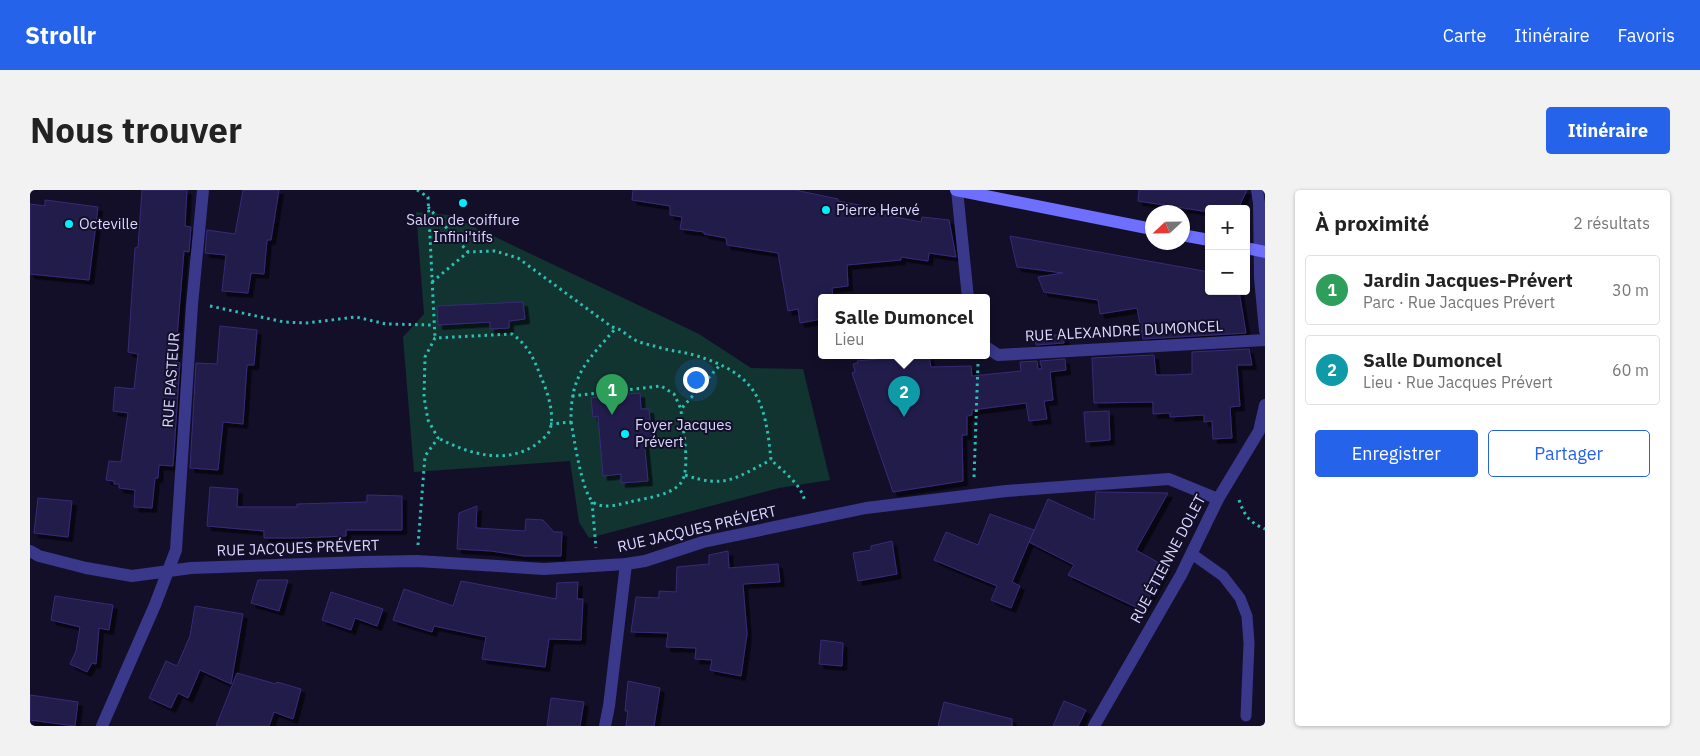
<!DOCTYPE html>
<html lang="fr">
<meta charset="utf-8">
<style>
:root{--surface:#fff;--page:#f2f2f2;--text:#222;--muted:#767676;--line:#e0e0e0;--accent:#2563eb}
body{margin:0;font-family:"IBM Plex Sans",sans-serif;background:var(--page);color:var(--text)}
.controls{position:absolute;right:15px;top:15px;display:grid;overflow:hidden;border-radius:5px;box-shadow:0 1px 4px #0004}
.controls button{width:45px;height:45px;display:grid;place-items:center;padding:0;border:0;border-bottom:1px solid var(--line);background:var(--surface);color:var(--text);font:25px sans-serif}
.compass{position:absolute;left:1115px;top:15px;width:45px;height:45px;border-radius:50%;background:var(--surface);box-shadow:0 1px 4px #0004;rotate:248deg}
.you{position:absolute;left:665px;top:189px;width:18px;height:18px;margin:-12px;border:4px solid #fff;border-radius:50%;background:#1a73e8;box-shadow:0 0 0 8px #1a73e833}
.badge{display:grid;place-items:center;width:32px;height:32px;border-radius:50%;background:var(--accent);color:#fff;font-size:16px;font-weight:700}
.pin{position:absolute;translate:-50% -41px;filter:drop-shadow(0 1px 2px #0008)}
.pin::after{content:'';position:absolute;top:26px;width:18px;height:15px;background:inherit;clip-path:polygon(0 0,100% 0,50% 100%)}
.popup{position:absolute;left:788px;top:104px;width:172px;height:65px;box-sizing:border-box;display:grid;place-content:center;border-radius:5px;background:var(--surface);filter:drop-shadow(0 1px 4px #0005);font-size:16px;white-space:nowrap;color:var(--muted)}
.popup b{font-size:19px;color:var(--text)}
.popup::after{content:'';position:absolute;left:50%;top:100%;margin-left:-10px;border:10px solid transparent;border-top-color:var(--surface)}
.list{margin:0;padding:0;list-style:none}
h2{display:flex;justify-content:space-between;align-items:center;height:65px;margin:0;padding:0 20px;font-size:21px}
h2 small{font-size:16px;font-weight:400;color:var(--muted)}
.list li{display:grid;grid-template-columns:32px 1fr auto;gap:15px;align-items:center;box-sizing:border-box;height:70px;margin:0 10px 10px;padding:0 10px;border:1px solid var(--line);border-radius:5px}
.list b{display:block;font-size:19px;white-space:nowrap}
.list p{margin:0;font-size:16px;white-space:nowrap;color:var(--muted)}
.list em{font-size:16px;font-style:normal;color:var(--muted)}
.actions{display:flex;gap:10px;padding:15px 20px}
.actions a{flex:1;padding:11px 0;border:1px solid var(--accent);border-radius:5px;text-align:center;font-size:18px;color:var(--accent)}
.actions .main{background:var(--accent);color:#fff}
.map{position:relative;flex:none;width:1235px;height:536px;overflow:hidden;border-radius:5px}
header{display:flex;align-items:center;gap:30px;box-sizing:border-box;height:70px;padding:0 25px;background:var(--accent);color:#fff}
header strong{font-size:24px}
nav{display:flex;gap:28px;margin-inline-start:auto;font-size:18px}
.intro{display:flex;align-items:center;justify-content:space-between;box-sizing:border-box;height:120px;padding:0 30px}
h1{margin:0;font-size:35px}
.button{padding:12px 22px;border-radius:5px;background:var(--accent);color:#fff;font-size:18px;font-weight:700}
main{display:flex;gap:30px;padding:0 30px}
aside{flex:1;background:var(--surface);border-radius:5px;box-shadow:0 1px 4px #0004}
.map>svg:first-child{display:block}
.green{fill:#123431}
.building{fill:#231a4b;stroke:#382b78;filter:url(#shadow)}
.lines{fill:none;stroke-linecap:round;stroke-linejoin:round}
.path{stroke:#2bc0b3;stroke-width:3;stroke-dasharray:2.5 4;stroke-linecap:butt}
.lane{stroke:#39388a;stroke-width:11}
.street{stroke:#39388a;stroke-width:12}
.secondary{stroke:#6e6fff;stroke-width:12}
.poi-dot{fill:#03edff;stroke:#130f29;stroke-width:2}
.labels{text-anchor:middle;stroke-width:4;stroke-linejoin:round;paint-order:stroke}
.poi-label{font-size:15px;fill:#dbd7ff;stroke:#130f29;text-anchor:start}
.street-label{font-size:15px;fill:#dbd7ff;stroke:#130f29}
</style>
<header>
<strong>Strollr</strong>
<nav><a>Carte</a><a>Itinéraire</a><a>Favoris</a></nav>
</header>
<div class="intro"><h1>Nous trouver</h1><a class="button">Itinéraire</a></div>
<main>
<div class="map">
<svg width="1235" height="536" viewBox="0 0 1235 536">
<defs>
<filter id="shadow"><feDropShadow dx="4.5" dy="4.5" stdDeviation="0" flood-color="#0009"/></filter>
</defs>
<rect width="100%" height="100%" fill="#130f29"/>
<polygon class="green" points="386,22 419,25 669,144 721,178 773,179 800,290 749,298 559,348 549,332 540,271 384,282 373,147 394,124"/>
<g class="building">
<polygon points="112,0 157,0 155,36 161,37 159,62 154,61 145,172 150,173 143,276 129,275 128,288 125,288 122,318 104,317 105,300 89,298 89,294 84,294 84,291 76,290 79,271 91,272 98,223 83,221 85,197 104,199 108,164 98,162 105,58 108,57"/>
<polygon points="213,0 249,0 241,50 237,50 234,84 221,83 218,103 192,101 196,65 175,63 177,40 205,44"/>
<polygon points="603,0 765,0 808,9 808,11 834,16 834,21 891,32 892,27 919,30 926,67 899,63 898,71 871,67 871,70 817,75 818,96 802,98 803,108 792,108 792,129 770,133 768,119 758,121 748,63 697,55 696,48 674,44 674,42 650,39 652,27 640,25 640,16 602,10"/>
<polygon points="1109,0 1217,0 1208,19 1179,19 1179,22 1108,11"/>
<polygon points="15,10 68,17 59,90 0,84 0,14 15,16"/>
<polygon points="980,46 1179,82 1179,101 1209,101 1216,143 1113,149 1107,118 1070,124 1068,110 1014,102 1008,87 1033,83 987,77"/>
<polygon points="493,112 495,129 479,131 479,138 460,139 460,132 408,135 407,116"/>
<polygon points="190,136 227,140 224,175 217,175 213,234 193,232 188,280 160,278 166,173 187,174"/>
<polygon points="1004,145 1034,145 1034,153 1006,155"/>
<polygon points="1219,159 1222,175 1207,175 1210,216 1200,217 1202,248 1183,249 1182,231 1174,232 1174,225 1140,227 1140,223 1123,224 1123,212 1064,213 1062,168 1124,165 1126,185 1143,185 1162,184 1162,162"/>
<polygon points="876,166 899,166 901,177 941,176 942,186 991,181 990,172 1007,171 1008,179 1012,179 1010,171 1035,169 1036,180 1020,182 1023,210 1014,211 1017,229 999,231 996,213 942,220 942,225 937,226 937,245 932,245 933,291 863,302 822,183 825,182 823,174 828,173 827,171"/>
<polygon points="610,203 611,219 619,219 622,249 614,250 618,291 591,293 591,284 573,286 568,226 563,227 561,208"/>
<polygon points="1079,221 1080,250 1056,252 1054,222"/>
<polygon points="180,297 208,299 207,317 267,317 267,314 337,312 337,305 372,306 372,340 316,340 316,346 268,348 234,348 234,341 177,336"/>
<polygon points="1066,302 1138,303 1106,360 1136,377 1112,420 1038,385 1044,375 999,352 1018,309 1064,330"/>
<polygon points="8,308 42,311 38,347 4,343"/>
<polygon points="447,316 446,338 495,341 496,329 513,330 524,342 532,342 531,366 494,366 461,361 427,359 429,323"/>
<polygon points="960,324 1004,340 982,392 990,396 981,418 961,410 967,396 904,370 916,342 948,355"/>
<polygon points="862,351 867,384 828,391 823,363 841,360 841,356"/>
<polygon points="698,361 699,378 748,374 750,392 713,394 717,444 711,486 680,480 682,470 665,469 666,458 636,457 638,443 601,442 606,407 629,408 629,401 646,402 647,377 679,374 679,365"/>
<polygon points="228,390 258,390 249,421 221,413"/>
<polygon points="431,391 526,409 527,393 548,392 547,409 553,409 551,450 519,449 515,477 452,469 456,447 404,436 402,442 363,430 374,399 423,416"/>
<polygon points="301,402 353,419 347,436 325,428 321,440 292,430"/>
<polygon points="25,406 83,415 79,440 69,438 66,474 62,473 57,482 40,474 46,461 50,437 21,430"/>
<polygon points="165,416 213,424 201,494 170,480 158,508 148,503 141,518 119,508 136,471 147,476 160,446"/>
<polygon points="791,450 813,453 812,476 789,474"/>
<polygon points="207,483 246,494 247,492 271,499 263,529 244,522 239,536 186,536"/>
<polygon points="598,491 630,498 624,536 596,536 598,521 595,521"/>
<polygon points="0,505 48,512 45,536 0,530"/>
<polygon points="521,508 554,512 550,536 517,536"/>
<polygon points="1034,511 1056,520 1048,536 1023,536"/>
<polygon points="914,512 982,529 982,536 908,536"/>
</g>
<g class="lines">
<g class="path">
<polyline points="387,0 398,7 405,148"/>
<polyline points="398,17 438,62"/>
<path d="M402,92L438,62L465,61L488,68L582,137C591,138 597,146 605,150C613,154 622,155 631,158C642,161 653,162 664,165C727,184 735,209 741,270C753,281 772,295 775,312"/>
<polyline points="180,116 254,132 276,133 326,127 356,134 404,135"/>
<polyline points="542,206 631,196 644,204 651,219 690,175"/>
<path d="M541,232C544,248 552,303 563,312C573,320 590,314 600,312C615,308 639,306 650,294C662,281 652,236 651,219"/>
<path d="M520,234L541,232C540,185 557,171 586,138"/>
<path d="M655,285C696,299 705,288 741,270"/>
<polyline points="944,287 948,173"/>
<path d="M1209,310C1214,325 1220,333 1235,339"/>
<polyline points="562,312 566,358"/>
<path d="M388,355L395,266L408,248L398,230L394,207L395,167L405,148L482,144C498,155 504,169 511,187C517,201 525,223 520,239C519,245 512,249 508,253C477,276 439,264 408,248"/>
</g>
<polyline class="lane" points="1162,364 1193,386 1210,408 1217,426 1219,453 1216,526"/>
<g class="street">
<polyline points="927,0 938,108"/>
<polyline points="1227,0 1229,13 1230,88 1235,141"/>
<polyline points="956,157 968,165 1235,150"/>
<polyline points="0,361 9,366 56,378 102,386 161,378 333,372 387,371 514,379 596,374 615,371 673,352 836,318 976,301 1139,289 1188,309"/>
<polyline points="72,536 125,415 146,360 162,115 173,0"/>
<polyline points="575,536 579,516 596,374"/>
<polyline points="1064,536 1151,385 1188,309 1229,241 1235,215"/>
</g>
<g class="secondary">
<polyline points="926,0 1122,39"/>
<polyline points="1152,45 1179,50"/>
<polyline points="1216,58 1235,62"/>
</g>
</g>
<g class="poi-dot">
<circle cx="433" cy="13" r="5"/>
<circle cx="796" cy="20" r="5"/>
<circle cx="39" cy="34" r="5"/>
<circle cx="595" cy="244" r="5"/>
</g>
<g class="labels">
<g class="poi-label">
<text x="806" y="25">Pierre Hervé</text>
<text x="433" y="35" text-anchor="middle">Salon de coiffure<tspan x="433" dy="17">Infini'tifs</tspan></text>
<text x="49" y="39">Octeville</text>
<text x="605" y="240">Foyer Jacques<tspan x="605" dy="17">Prévert</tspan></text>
</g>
<g class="street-label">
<text transform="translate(1094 141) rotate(-3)" y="5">RUE ALEXANDRE DUMONCEL</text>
<text transform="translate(141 190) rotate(-86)" y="5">RUE PASTEUR</text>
<text transform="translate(667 339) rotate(-13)" y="5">RUE JACQUES PRÉVERT</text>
<text transform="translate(268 358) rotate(-2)" y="5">RUE JACQUES PRÉVERT</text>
<text transform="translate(1138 369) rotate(-62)" y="5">RUE ÉTIENNE DOLET</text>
</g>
</g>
</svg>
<div class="controls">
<button>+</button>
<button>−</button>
</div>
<svg class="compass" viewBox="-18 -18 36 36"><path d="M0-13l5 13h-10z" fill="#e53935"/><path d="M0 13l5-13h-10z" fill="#767676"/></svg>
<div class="you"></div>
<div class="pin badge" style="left:582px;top:225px;background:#2e9e5b">1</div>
<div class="pin badge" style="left:874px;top:227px;background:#0f9aa8">2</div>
<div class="popup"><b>Salle Dumoncel</b>Lieu</div>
</div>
<aside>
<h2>À proximité<small>2 résultats</small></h2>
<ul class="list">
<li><span class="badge" style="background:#2e9e5b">1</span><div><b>Jardin Jacques-Prévert</b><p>Parc · Rue Jacques Prévert</p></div><em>30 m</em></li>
<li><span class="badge" style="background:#0f9aa8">2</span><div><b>Salle Dumoncel</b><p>Lieu · Rue Jacques Prévert</p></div><em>60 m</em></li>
</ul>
<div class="actions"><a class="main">Enregistrer</a><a>Partager</a></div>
</aside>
</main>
